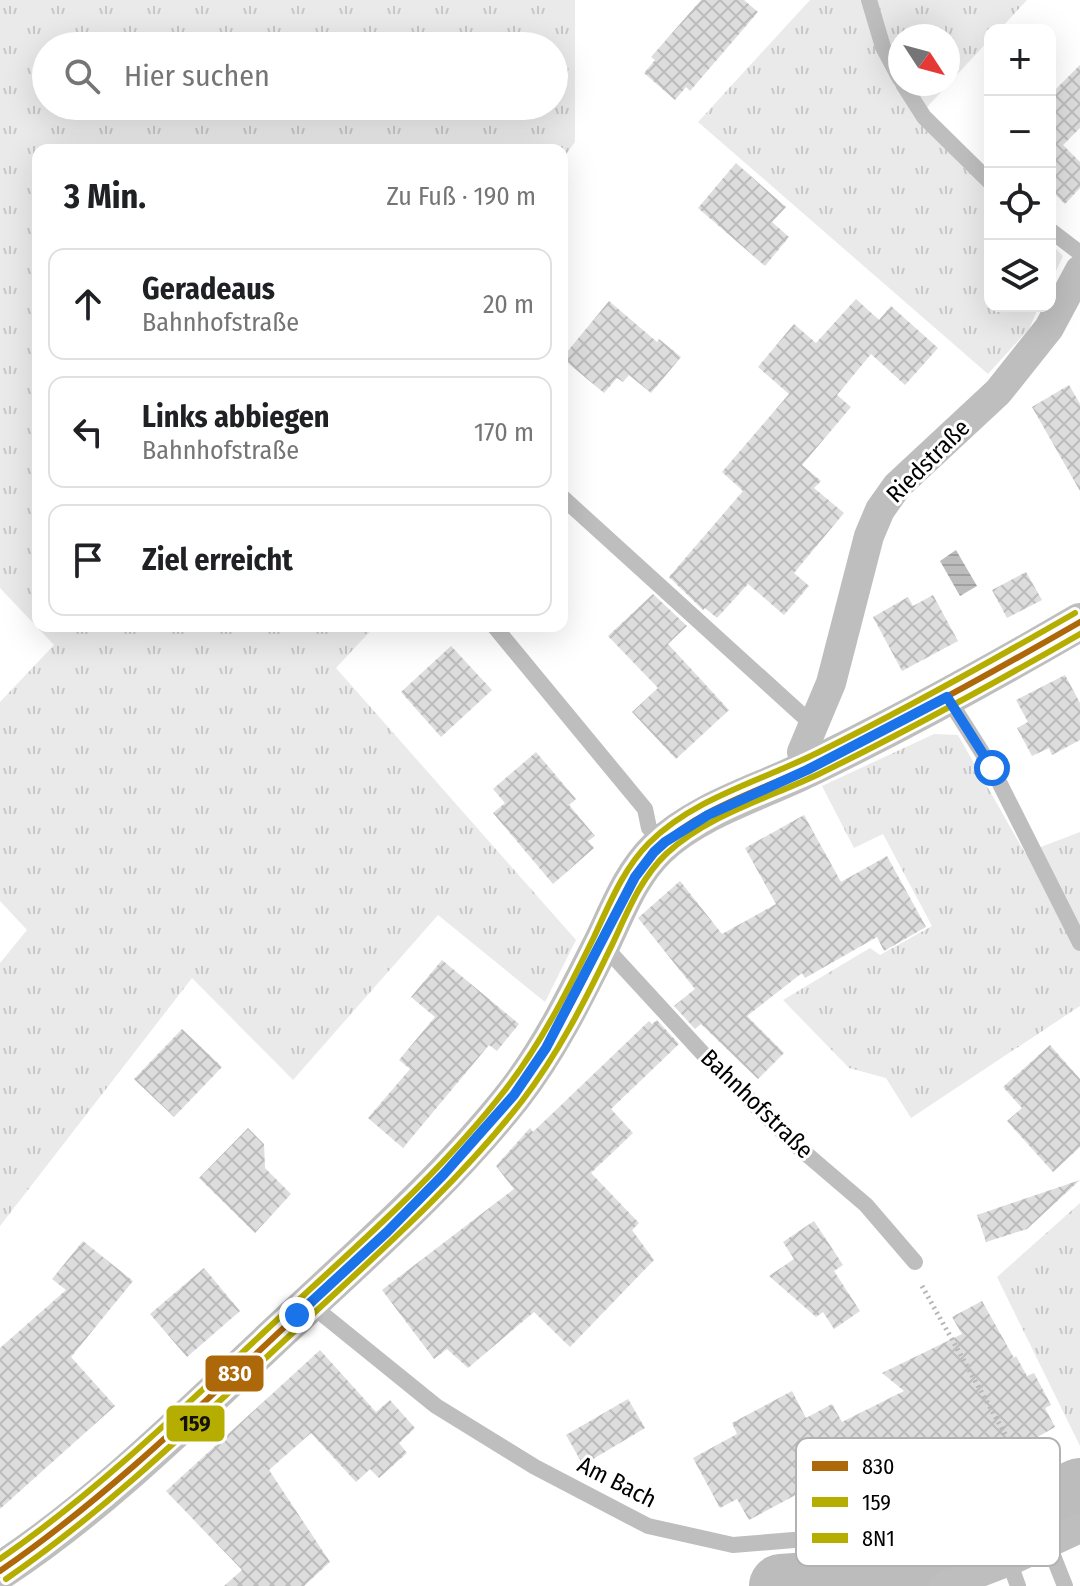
<!DOCTYPE html>
<html lang="de">
<meta charset="utf-8">
<style>
:root{--surface:#fff;--page:#f6f6f6;--text:#202124;--muted:#757577;--line:#e0e0e0}
body{margin:0;font-family:"Fira Sans Condensed",sans-serif;background:var(--page);color:var(--text)}
.controls{position:absolute;right:24px;top:24px;display:grid;overflow:hidden;border-radius:16px;box-shadow:0 8px 32px #0002}
.controls button{width:72px;height:72px;display:grid;place-items:center;padding:0;border:0;border-bottom:2px solid var(--line);background:var(--surface);color:var(--text);font:40px sans-serif}
.compass{position:absolute;left:888px;top:24px;width:72px;height:72px;border-radius:50%;background:var(--surface);box-shadow:0 8px 32px #0002;rotate:126deg}
.stop{position:absolute;width:24px;height:24px;margin:-18px;border:6px solid #1a73e8;border-radius:50%;background:#fff}
.stop.end{background:#1a73e8;border-color:#fff;box-shadow:0 2px 8px #0008}
.list{margin:0;padding:0;list-style:none}
h2{display:flex;justify-content:space-between;align-items:center;height:104px;margin:0;padding:0 32px;font-size:34px}
h2 small{font-size:26px;font-weight:400;color:var(--muted)}
.list li{display:grid;grid-template-columns:52px 1fr auto;gap:24px;align-items:center;box-sizing:border-box;height:112px;margin:0 16px 16px;padding:0 16px;border:2px solid var(--line);border-radius:16px}
.list b{display:block;font-size:30px;white-space:nowrap}
.list p{margin:0;font-size:26px;white-space:nowrap;color:var(--muted)}
.list em{font-size:26px;font-style:normal;color:var(--muted)}
.icon{flex:none;width:44px;height:44px;fill:none;stroke:currentColor;stroke-width:2;stroke-linecap:round;stroke-linejoin:round}
.map{position:relative;flex:none;width:1080px;height:1586px;overflow:hidden}
.search{position:absolute;background:var(--surface);box-shadow:0 8px 32px #0002;left:32px;top:32px;width:536px;height:88px;display:flex;align-items:center;gap:20px;box-sizing:border-box;padding:0 28px;border-radius:44px;color:var(--muted);font-size:30px}
.panel{position:absolute;background:var(--surface);box-shadow:0 8px 32px #0002;left:32px;top:144px;width:536px;height:488px;border-radius:16px}
.map>svg:first-child{display:block}
.grass{fill:url(#grass-tufts);fill-rule:evenodd}
.water{fill:url(#water-rules)}
.lines{fill:none;stroke-linecap:round;stroke-linejoin:round}
.river{stroke:#bcbcbc;stroke-width:64}
.building{fill:url(#building-cross-hatch)}
.path{stroke:#b8b8b8;stroke-width:5;stroke-dasharray:2 4;stroke-linecap:butt}
.service{stroke:#bebebe;stroke-width:16}
.minor{stroke:#bebebe;stroke-width:30}
.tertiary{stroke:#bebebe;stroke-width:38}
.bus-1-casing{stroke:#fff;stroke-width:12}
.bus-2-casing{stroke:#fff;stroke-width:12}
.bus-3-casing{stroke:#fff;stroke-width:12}
.bus-1{stroke:#ad680a;stroke-width:6}
.bus-2{stroke:#b5ae00;stroke-width:6}
.bus-3{stroke:#b5ae00;stroke-width:6}
.route{stroke:#1a73e8;stroke-width:10}
.labels{text-anchor:middle;stroke-width:6;stroke-linejoin:round;paint-order:stroke}
.street-label{font-size:24px;fill:#000;stroke:#fff}
.key{fill:#fff;stroke:#b2b2b2;stroke-width:2}
.key-label{font-size:22px;fill:#000}
.line-badge{stroke:#fff;stroke-width:3}
.badge-label{font-size:22px;text-anchor:middle;font-weight:bold;fill:#fff}
.pale-badge-label{font-size:22px;text-anchor:middle;font-weight:bold;fill:#111}
</style>
<div class="map">
<svg width="1080" height="1586" viewBox="0 0 1080 1586">
<defs>
<pattern id="grass-tufts" width="24" height="20" patternUnits="userSpaceOnUse" patternTransform="scale(2)"><rect width="24" height="20" fill="#eaeaea"/><path d="M3 7l-1-3M5 7V3M7 7l1-3M15 17l-1-3M17 17v-4M19 17l1-3" fill="none" stroke="#c7c7c7"/></pattern>
<pattern id="water-rules" width="6" height="5" patternUnits="userSpaceOnUse" patternTransform="scale(2)"><rect width="6" height="5" fill="#bcbcbc"/><path d="M0 2.5h6" fill="none" stroke="#a0a0a0"/></pattern>
<pattern id="building-cross-hatch" width="8" height="8" patternUnits="userSpaceOnUse" patternTransform="scale(2)"><rect width="8" height="8" fill="#ddd"/><path d="M0 0l8 8M0 8l8-8" fill="none" stroke="#bcbcbc"/></pattern>
</defs>
<rect width="100%" height="100%" fill="#fff"/>
<g class="grass">
<path d="M0,0H575V142L562,160V150H38V626H375L336,668L576,940L545,1002L438,915L293,1080L192,978L0,1226V963L27,930L0,901V702L54,645L0,588ZM554,46V106H46V46Z"/>
<path d="M810,0H1027L999,30H990V39L918,117L990,185V306H1039L1029,329L988,374L698,122ZM900,36H948V84H900Z"/>
<polygon points="1050,243 1063,256 1050,284"/>
<polygon points="934,734 958,735 1025,853 1080,832 1080,1006 911,1118 886,1078 849,1068 783,1000 870,948 880,955 932,926 883,834 854,848 822,786"/>
<polygon points="1080,1203 1080,1446 997,1277"/>
</g>
<polygon class="water" points="956,550 977,586 960,596 940,561"/>
<g class="lines">
<polyline class="river" points="781,1586 840,1582 972,1541 1080,1490"/>
</g>
<g class="building">
<polygon points="701,0 744,0 758,12 690,91 686,87 675,100 644,73 655,60 651,57"/>
<polygon points="1080,65 1080,128 1063,145 1080,162 1080,188 1065,204 1050,189 1050,95"/>
<polygon points="736,163 786,207 772,222 789,237 765,266 698,208"/>
<polygon points="856,299 879,320 891,306 938,348 905,385 871,354 837,395 851,407 802,465 821,481 814,488 844,513 794,573 809,586 784,615 748,584 717,618 705,608 703,610 669,577 743,491 722,472 789,394 758,367 794,324 816,343"/>
<polygon points="609,301 657,342 659,339 681,357 651,393 629,375 623,382 617,378 604,393 562,358"/>
<polygon points="1069,385 1080,404 1080,491 1032,407"/>
<polygon points="1026,572 1042,600 1007,618 992,590"/>
<polygon points="653,594 687,626 668,644 729,710 676,759 632,712 658,688 608,636"/>
<polygon points="933,595 958,641 902,671 873,617 908,597 913,606"/>
<polygon points="451,646 492,690 441,737 401,692"/>
<polygon points="1065,675 1080,703 1080,740 1052,755 1049,748 1032,756 1017,728 1028,722 1016,700"/>
<polygon points="536,752 576,799 569,805 595,836 588,841 594,848 553,884 493,813 505,803 493,789"/>
<polygon points="804,815 841,882 887,856 926,927 884,951 877,937 805,978 802,973 747,1016 784,1053 758,1079 701,1024 695,1029 674,1006 695,989 638,918 680,881 722,934 776,904 745,848"/>
<polygon points="442,960 519,1024 497,1051 489,1045 403,1148 368,1118 410,1069 399,1060 435,1017 411,997"/>
<polygon points="657,1020 679,1044 611,1109 633,1133 591,1173 639,1223 632,1230 654,1260 570,1347 534,1312 468,1368 447,1349 434,1359 382,1290 514,1189 496,1166 530,1128 533,1132 649,1021 652,1024"/>
<polygon points="182,1029 222,1067 174,1117 134,1079"/>
<polygon points="1050,1045 1080,1079 1080,1147 1053,1172 1007,1121 1022,1108 1003,1087"/>
<polygon points="248,1128 264,1144 265,1168 291,1194 255,1233 199,1178"/>
<polygon points="1080,1180 1027,1229 986,1242 977,1215"/>
<polygon points="814,1221 843,1265 834,1271 860,1311 834,1329 823,1312 816,1317 769,1276 794,1259 783,1242"/>
<polygon points="83,1241 133,1281 71,1357 115,1406 0,1509 0,1348 66,1290 52,1279"/>
<polygon points="204,1268 240,1311 187,1357 150,1314"/>
<polygon points="982,1301 1014,1358 1016,1356 1027,1376 1034,1373 1051,1405 1045,1408 1055,1427 994,1462 1001,1478 961,1498 948,1477 886,1510 878,1512 870,1497 833,1517 816,1484 749,1520 737,1499 720,1508 693,1458 737,1434 732,1423 792,1391 806,1418 832,1404 842,1422 904,1391 882,1373 962,1334 952,1317"/>
<polygon points="320,1350 376,1412 390,1400 415,1428 399,1443 407,1453 379,1478 370,1469 356,1482 311,1433 269,1470 330,1562 304,1586 224,1586 242,1570 166,1491"/>
<polygon points="628,1399 645,1428 583,1465 566,1435"/>
</g>
<g class="lines">
<g class="path">
<polyline points="922,1286 1046,1507"/>
<polyline points="975,1497 1028,1471"/>
</g>
<g class="service">
<polyline points="869,0 883,47 900,79"/>
<polyline points="903,84 924,117 990,182"/>
<polyline points="1050,230 1080,253"/>
<polyline points="562,497 813,725"/>
<polyline points="494,626 645,809 649,828 665,842"/>
<polyline points="947,697 992,768 1080,943"/>
<polyline points="603,945 707,1058 797,1146 866,1205 915,1262"/>
<polyline points="310,1304 436,1406 535,1467 648,1526 733,1545 806,1539 955,1507"/>
<polyline points="1048,1543 1065,1586"/>
<polyline points="1009,1561 1018,1586"/>
</g>
<g class="minor">
<polyline points="807,770 802,752 831,683 869,536 880,510 897,486 998,392 1049,328 1080,270"/>
<polyline points="944,1586 1009,1561 1080,1528"/>
</g>
<path class="tertiary" d="M0,1571C106,1502 203,1402 296,1316C371,1246 449,1177 513,1096C549,1050 576,995 602,943C618,910 631,874 658,848C698,810 758,793 807,769C900,724 991,674 1080,622"/>
<defs>
<path id="bus-1" d="M0,1571C106,1498 197,1409 291,1321C367,1249 448,1179 513,1096C549,1049 576,996 602,943C618,910 631,874 658,848C702,806 767,789 820,762C909,719 995,671 1080,622"/>
<path id="bus-2" d="M6,1579C113,1505 205,1414 300,1326C377,1254 457,1184 522,1101C558,1054 585,1001 610,949C626,916 639,880 666,854C709,814 770,798 821,773C909,730 995,683 1080,634"/>
<path id="bus-3" d="M0,1559C101,1489 188,1403 278,1319C356,1246 439,1175 505,1090C541,1044 568,990 594,937C609,905 623,869 649,843C694,798 761,781 817,753C904,710 990,662 1075,613"/>
</defs>
<use href="#bus-1" class="bus-1-casing"/>
<use href="#bus-2" class="bus-2-casing"/>
<use href="#bus-3" class="bus-3-casing"/>
<use href="#bus-1" class="bus-1"/>
<use href="#bus-2" class="bus-2"/>
<use href="#bus-3" class="bus-3"/>
</g>
<g class="lines">
<polyline class="route" points="297,1315 387,1232 444,1174 514,1095 546,1048 635,877 654,852 665,842 708,815 807,770 947,697 992,768"/>
</g>
<g class="labels">
<g class="street-label">
<text transform="translate(928 461) rotate(-45)" y="8">Riedstraße</text>
<text transform="translate(757 1104) rotate(44)" y="8">Bahnhofstraße</text>
<text transform="translate(617 1482) rotate(27)" y="8">Am Bach</text>
</g>
</g>
<rect x="796" y="1438" width="264" height="128" rx="12" class="key"/>
<rect x="812" y="1461" width="36" height="10" fill="#ad680a"/>
<rect x="812" y="1497" width="36" height="10" fill="#b5ae00"/>
<rect x="812" y="1533" width="36" height="10" fill="#b5ae00"/>
<g class="key-label">
<text x="862" y="1474">830</text>
<text x="862" y="1510">159</text>
<text x="862" y="1546">8N1</text>
</g>
<g class="line-badge">
<rect x="204" y="1354" width="61" height="39" rx="8" fill="#ad680a"/>
<rect x="165" y="1404" width="61" height="39" rx="8" fill="#b5ae00"/>
</g>
<g class="badge-label">
<text x="235" y="1381">830</text>
</g>
<g class="pale-badge-label">
<text x="195" y="1431">159</text>
</g>
</svg>
<div class="controls">
<button>+</button>
<button>−</button>
<button><svg class="icon" aria-label="locate" viewBox="0 0 24 24"><circle cx="12" cy="12" r="6"/><path d="M12 2v4M12 18v4M2 12h4M18 12h4"/></svg></button>
<button><svg class="icon" aria-label="layers" viewBox="0 0 24 24"><path d="M12 4l9 5-9 5-9-5zM3 14l9 5 9-5"/></svg></button>
</div>
<svg class="compass" viewBox="-18 -18 36 36"><path d="M0-13l5 13h-10z" fill="#e53935"/><path d="M0 13l5-13h-10z" fill="#757577"/></svg>
<div class="stop" style="left:992px;top:768px"></div>
<div class="stop end" style="left:297px;top:1315px"></div>
<div class="search"><svg class="icon" aria-label="search" viewBox="0 0 24 24"><circle cx="10" cy="10" r="6"/><path d="M15 15l6 6"/></svg>Hier suchen</div>
<section class="panel">
<h2>3 Min.<small>Zu Fuß · 190 m</small></h2>
<ul class="list">
<li><svg class="icon" aria-label="ahead" viewBox="0 0 24 24"><path d="M12 20V5M6 11l6-6 6 6"/></svg><div><b>Geradeaus</b><p>Bahnhofstraße</p></div><em>20 m</em></li>
<li><svg class="icon" aria-label="left" viewBox="0 0 24 24"><path d="M17 20v-9H6M10 6l-5 5 5 5"/></svg><div><b>Links abbiegen</b><p>Bahnhofstraße</p></div><em>170 m</em></li>
<li><svg class="icon" aria-label="arrive" viewBox="0 0 24 24"><path d="M6 21V4h12l-3 4 3 4H6"/></svg><div><b>Ziel erreicht</b></div></li>
</ul>
</section>
</div>
